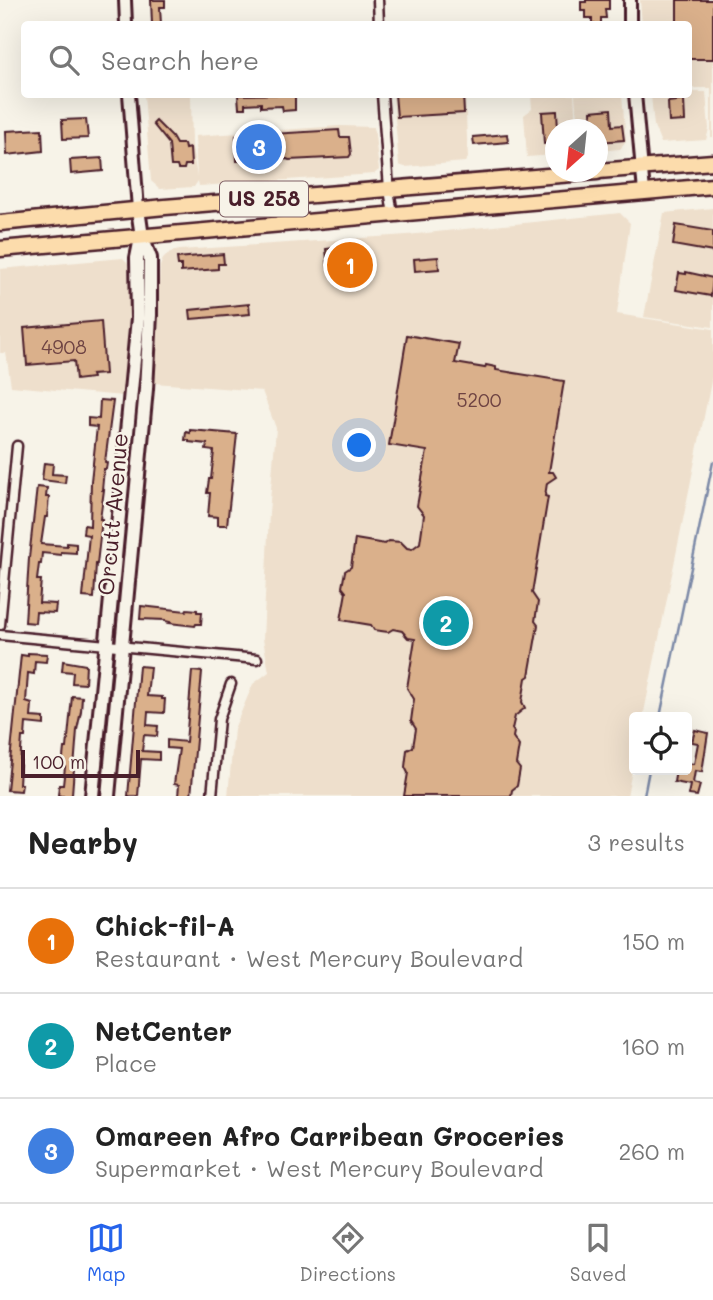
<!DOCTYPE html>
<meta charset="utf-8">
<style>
:root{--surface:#fff;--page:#f2f2f2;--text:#222;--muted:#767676;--line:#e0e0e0;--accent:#2563eb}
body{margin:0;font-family:Mali,sans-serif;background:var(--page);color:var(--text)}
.controls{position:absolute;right:21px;bottom:21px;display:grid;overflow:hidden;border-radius:7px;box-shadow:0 7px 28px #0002}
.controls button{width:63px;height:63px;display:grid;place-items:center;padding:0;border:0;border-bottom:2px solid var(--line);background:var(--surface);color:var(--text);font:35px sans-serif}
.compass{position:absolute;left:545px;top:119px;width:63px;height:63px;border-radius:50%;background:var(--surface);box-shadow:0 7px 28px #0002;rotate:207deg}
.scale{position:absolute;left:21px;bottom:18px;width:119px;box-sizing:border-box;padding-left:7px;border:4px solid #4a1f2b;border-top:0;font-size:19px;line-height:24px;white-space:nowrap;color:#4a1f2b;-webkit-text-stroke:5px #f7f3e8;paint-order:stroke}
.you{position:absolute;left:360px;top:446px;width:24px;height:24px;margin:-18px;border:5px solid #fff;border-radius:50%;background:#1a73e8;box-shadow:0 0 0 10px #1a73e833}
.badge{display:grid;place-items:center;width:46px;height:46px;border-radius:50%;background:var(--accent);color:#fff;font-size:23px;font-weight:700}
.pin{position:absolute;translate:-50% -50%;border:4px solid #fff;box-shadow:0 2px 7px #0006}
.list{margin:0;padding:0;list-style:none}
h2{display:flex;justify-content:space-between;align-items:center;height:91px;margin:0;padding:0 28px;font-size:30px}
h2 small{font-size:23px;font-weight:400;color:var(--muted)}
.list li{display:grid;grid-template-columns:46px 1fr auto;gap:21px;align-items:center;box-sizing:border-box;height:105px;padding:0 28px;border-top:2px solid var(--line)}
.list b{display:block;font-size:26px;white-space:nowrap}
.list p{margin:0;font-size:23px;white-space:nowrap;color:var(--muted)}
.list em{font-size:23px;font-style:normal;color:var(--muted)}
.icon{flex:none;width:38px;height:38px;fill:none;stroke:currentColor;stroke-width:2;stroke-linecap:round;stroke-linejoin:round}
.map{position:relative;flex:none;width:713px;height:796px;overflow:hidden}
.search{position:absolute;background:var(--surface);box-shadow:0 7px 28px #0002;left:21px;right:21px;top:21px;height:77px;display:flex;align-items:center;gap:18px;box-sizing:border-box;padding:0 24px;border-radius:7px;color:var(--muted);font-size:26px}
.sheet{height:406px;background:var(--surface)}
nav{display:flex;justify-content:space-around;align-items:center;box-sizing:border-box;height:98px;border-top:2px solid var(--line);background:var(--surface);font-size:19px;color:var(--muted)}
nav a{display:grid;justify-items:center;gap:4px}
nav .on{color:var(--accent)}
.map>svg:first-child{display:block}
.built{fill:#eedfcc}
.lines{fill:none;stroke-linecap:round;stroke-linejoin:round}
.stream{stroke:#7b89a7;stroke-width:2.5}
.building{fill:#dab08b;stroke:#4a1f2b;stroke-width:2}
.minor-casing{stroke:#4a1f2b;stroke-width:13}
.tertiary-casing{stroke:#4a1f2b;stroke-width:16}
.secondary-casing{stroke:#4a1f2b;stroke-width:18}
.trunk-casing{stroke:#4a1f2b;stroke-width:19}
.minor{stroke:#f7f3e8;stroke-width:8}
.tertiary{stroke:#f7f3e8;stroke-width:10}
.secondary{stroke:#f7f3e8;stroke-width:12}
.trunk{stroke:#fcdcac;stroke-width:14}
.labels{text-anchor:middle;stroke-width:5;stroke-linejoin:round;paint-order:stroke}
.number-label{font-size:19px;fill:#6e4343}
.shield{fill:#f7f3e8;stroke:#7e5f64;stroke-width:2}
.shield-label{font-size:21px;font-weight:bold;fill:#4a1f2b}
.street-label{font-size:23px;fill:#4a1f2b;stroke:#f7f3e8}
</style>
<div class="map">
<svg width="713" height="796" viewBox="0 0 713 796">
<rect width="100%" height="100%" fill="#f7f3e8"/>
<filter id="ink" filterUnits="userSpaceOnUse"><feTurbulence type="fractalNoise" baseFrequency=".0143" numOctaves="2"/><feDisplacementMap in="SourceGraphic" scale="14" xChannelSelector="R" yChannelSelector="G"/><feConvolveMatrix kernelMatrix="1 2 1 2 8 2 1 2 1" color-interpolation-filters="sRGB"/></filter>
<g filter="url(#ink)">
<g class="built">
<polygon points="640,0 713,0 713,137 711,137 711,88 689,88 688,24 642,24"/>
<polygon points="689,92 706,92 709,129 706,140 661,143 654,126 651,95 688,94"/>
<polygon points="144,95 191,95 192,147 197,177 195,136 340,126 374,127 379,170 374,174 199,186 198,181 194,187 160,189 151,181"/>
<polygon points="393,95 465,95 468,158 465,162 405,167 399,165"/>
<polygon points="531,95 574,95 576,129 556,130 555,155 527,157 524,115 532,109"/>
<polygon points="575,95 622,95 626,142 620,149 598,151 598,130 578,129"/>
<polygon points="713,208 713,327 644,317 664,213"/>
<polygon points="620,213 630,223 617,314 713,329 713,372 643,717 634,717 634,760 627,796 228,796 234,729 253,684 269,672 263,639 269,513 276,428 262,391 154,383 160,266 163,259 170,252 180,250 407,235"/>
<polygon points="123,258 128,263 130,299 123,396 11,386 6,353 0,353 0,269"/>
</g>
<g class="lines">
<g class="stream">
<polyline points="660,717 713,462"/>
<polyline points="644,796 649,770"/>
</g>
</g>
<g class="building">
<polygon points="151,0 165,0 165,7 160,7 161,24 152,24"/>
<polygon points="586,0 609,0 609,9 605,9 606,18 601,18 601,24 592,24 592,18 586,18 586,11 581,11 581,2 586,2"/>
<polygon points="677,0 713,0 713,59 689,59 689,24 677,24"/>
<polygon points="295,94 295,110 283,111 282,106 261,107 261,103 245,104 245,108 239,108 238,95"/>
<polygon points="395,94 463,94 464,113 397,117"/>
<polygon points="684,100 685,121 669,122 668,102"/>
<polygon points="611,109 612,126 622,125 624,140 598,142 598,130 592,130 591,111"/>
<polygon points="557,111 558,130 556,130 556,143 544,144 542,112"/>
<polygon points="86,119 88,138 63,139 62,120"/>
<polygon points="156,121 172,137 176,144 184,144 185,149 190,148 191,165 185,165 184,169 178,169 177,166 171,166 169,144 153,124"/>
<polygon points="42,129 43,151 7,155 6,131"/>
<polygon points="339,130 340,137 349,137 351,154 349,157 289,160 287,159 237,161 236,136"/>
<polygon points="507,134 508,142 474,145 473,137"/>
<polygon points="102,158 103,171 71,174 70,160"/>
<polygon points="676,225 713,231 713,252 673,245"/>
<polygon points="334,248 334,257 359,255 360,267 328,269 326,249"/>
<polygon points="223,254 224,264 218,264 218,269 181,272 181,265 178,265 177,258"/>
<polygon points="438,257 439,269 415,271 414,259"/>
<polygon points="686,272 713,278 711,296 676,290 679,273 686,274"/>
<polygon points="249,304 250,314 191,319 190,310"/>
<polygon points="101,321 105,374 91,375 92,378 76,380 74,361 27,365 24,328"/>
<polygon points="407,335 459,344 455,363 485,368 486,365 496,367 496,370 564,381 549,472 553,472 556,477 547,483 545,496 548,497 532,593 538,602 535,621 538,625 529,676 526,678 522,702 525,708 515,716 512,729 514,732 513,737 519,746 516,764 520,769 517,786 512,790 511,796 404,796 408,773 405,767 407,750 413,747 416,729 411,721 414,699 407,688 415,639 408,638 402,631 393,629 388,632 374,630 371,625 341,620 346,592 342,587 345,571 351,567 355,539 385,544 389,541 401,542 407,548 412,549 420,543 424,515 417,506 427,451 389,445"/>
<polygon points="100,400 113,401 105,462 107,463 106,469 104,469 102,490 104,490 100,519 102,519 97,564 96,564 94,598 83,597 89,535 83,534 84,525 90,526 91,481 97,427 88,426 88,418 99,419"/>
<polygon points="190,430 237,434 227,525 218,525 218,517 208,516 210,493 207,493 209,479 211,479 214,451 206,450 207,444 189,442 189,440 185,440 186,432 190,433"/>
<polygon points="44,463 53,464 52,474 66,475 65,483 42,480"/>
<polygon points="37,487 47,488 46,497 49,497 47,517 45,517 41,544 67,546 67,543 76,544 76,553 61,552 61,555 42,553 41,564 39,564 37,580 41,580 39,603 56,604 55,613 36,612 35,623 25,622 29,558"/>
<polygon points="141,606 186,611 187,609 197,610 197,612 202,612 201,624 196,624 195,626 169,623 170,622 165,621 165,620 140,619"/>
<polygon points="28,653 47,654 46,662 35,661 34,674 28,673 26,702 32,704 31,717 44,718 44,725 26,723 25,737 22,737 21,751 19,784 22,784 21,791 7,790 21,655 28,656"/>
<polygon points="63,661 86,665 85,684 72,683 73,672 62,671"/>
<polygon points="139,666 150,667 147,696 162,697 162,699 165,699 164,713 148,712 147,725 158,726 157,736 144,735 142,751 159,752 159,760 141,759 138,796 128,796"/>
<polygon points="192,671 202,672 191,796 178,796 179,785 174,784 179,749 167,748 167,740 186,742"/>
<polygon points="72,696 82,697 81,711 77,730 72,794 71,796 61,796 58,795 59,785 63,785 65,767 62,767 64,748 67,748"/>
<polygon points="695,730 708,733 702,772 695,771 693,783 700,785 697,796 688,795 690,785 674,782 676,770 687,770 687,763 694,764 698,743 692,742"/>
</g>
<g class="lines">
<defs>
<g id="minor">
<polyline points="378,0 379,24"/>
<polyline points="382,94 389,189 393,215"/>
<polyline points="0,625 17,446"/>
<polyline points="0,635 257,659"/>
<polyline points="212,796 219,719 231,684"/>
</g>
<g id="tertiary">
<polyline points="125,0 126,24"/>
<polyline points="630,0 630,24"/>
<polyline points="129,94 138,209"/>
<polyline points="635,94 644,192"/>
</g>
<g id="secondary">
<polyline points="92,796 138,318 137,258 141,238"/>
<polyline points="108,796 146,389 150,315 150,258 142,237 138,209"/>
</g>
<g id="trunk">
<polyline points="598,171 713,162"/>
<polyline points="0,223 165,207 597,172"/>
<polyline points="0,249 713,186"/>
</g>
</defs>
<use href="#minor" class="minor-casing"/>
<use href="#tertiary" class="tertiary-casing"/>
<use href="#secondary" class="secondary-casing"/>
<use href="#trunk" class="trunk-casing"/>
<use href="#minor" class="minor"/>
<use href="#tertiary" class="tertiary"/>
<use href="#secondary" class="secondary"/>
<use href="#trunk" class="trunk"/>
</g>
</g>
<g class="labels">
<g class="number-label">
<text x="64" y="354">4908</text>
<text x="479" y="407">5200</text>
</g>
<rect class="shield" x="220" y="181.5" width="88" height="35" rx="5"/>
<g class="shield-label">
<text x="264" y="206">US 258</text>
</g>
<g class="street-label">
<text transform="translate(113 514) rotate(-85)" y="8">Orcutt Avenue</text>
</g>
</g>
</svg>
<div class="controls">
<button><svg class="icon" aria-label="locate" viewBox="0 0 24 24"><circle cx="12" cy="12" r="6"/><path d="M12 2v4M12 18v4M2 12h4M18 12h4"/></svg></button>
</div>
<svg class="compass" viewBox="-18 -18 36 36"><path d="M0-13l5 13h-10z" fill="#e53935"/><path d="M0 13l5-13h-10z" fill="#767676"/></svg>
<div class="scale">100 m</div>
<div class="you"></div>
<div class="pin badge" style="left:350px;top:265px;background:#e8710a">1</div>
<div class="pin badge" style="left:446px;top:623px;background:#0f9aa8">2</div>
<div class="pin badge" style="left:259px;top:147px;background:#3f7fe0">3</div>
<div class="search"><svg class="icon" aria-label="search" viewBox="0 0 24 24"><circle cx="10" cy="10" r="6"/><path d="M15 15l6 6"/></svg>Search here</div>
</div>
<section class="sheet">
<h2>Nearby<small>3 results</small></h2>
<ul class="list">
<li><span class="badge" style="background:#e8710a">1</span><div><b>Chick-fil-A</b><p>Restaurant · West Mercury Boulevard</p></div><em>150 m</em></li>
<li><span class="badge" style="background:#0f9aa8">2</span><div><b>NetCenter</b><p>Place</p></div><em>160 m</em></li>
<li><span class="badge" style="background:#3f7fe0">3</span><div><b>Omareen Afro Carribean Groceries</b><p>Supermarket · West Mercury Boulevard</p></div><em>260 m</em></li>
</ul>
</section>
<nav>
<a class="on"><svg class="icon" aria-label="map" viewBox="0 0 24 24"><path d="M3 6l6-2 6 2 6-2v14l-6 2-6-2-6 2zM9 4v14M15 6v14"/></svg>Map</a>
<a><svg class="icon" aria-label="directions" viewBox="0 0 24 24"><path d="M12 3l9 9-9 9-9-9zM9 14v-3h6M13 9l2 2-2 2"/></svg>Directions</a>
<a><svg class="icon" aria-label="saved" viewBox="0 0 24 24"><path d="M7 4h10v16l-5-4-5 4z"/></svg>Saved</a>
</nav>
